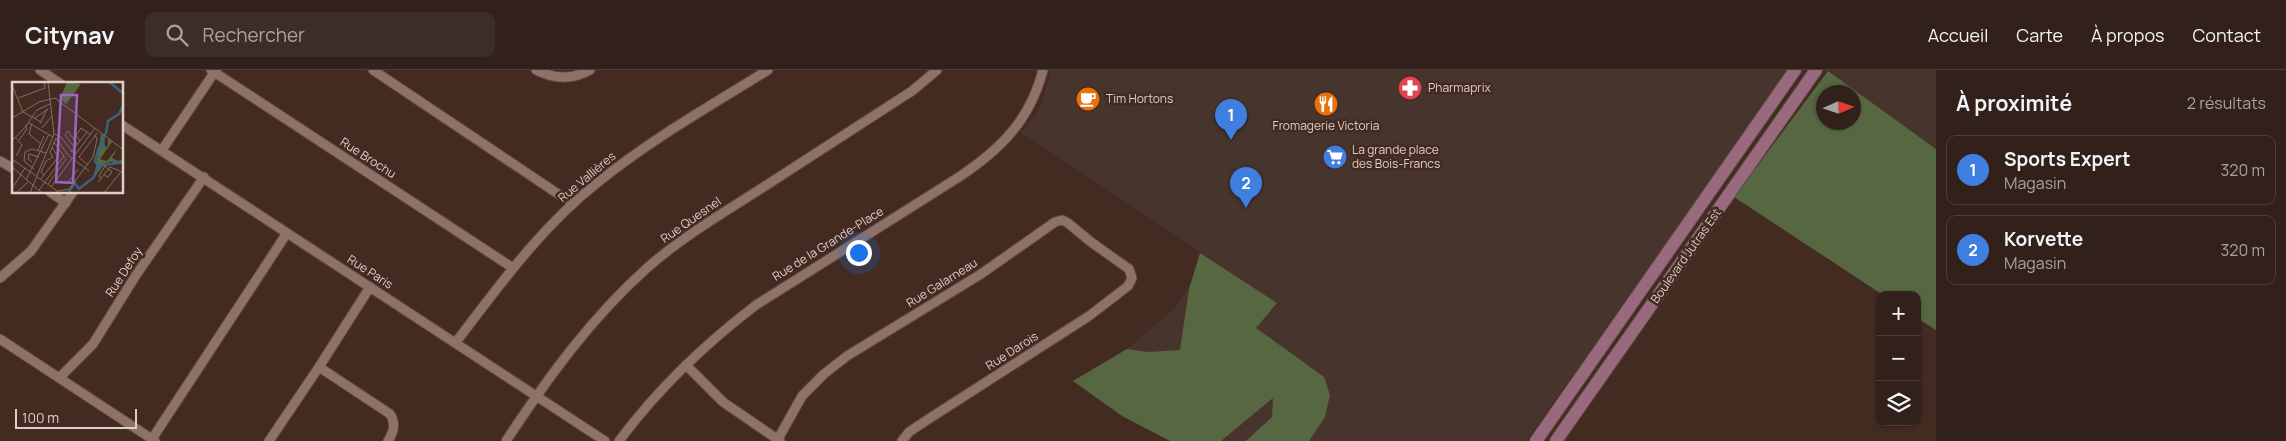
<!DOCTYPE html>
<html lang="fr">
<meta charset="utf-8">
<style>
:root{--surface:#32201a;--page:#3d2d27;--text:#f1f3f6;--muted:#a8a3a2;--line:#4d3e39;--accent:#a8b0fc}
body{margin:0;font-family:Manrope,sans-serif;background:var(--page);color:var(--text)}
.controls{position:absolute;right:15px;bottom:15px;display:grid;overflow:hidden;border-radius:10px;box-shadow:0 1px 4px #0004}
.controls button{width:45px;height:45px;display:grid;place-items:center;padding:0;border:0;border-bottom:1px solid var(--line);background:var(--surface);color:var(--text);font:25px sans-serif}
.compass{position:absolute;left:1816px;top:15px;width:45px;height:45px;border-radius:50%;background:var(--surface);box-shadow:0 1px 4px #0004;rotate:87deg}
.scale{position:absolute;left:15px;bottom:12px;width:122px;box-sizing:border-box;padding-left:5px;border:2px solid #dfcfc9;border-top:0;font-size:14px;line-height:18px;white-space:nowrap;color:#dfcfc9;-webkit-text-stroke:4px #432b22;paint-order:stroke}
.you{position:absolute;left:858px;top:182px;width:18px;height:18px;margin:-12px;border:4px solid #fff;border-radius:50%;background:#1a73e8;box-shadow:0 0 0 8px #1a73e833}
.badge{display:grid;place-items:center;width:32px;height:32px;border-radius:50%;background:var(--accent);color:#fff;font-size:16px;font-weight:700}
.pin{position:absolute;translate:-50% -41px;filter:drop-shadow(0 1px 2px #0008)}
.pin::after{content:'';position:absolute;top:26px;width:18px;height:15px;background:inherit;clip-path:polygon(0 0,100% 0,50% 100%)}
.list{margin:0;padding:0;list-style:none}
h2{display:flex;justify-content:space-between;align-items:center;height:65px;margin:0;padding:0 20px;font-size:21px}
h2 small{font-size:16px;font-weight:400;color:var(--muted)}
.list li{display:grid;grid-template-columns:32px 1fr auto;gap:15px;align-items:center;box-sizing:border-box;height:70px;margin:0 10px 10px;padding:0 10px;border:1px solid var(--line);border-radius:10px}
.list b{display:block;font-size:19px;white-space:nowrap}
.list p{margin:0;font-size:16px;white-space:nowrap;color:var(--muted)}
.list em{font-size:16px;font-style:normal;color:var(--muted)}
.icon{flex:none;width:28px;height:28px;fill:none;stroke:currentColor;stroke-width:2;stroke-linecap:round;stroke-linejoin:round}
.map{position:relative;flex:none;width:1936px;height:371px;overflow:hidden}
header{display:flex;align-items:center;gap:30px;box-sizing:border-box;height:70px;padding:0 25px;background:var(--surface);border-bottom:1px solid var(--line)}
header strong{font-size:24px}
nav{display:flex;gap:28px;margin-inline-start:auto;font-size:18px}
.search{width:350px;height:45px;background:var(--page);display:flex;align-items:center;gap:12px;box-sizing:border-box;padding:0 18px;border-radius:10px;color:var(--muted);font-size:19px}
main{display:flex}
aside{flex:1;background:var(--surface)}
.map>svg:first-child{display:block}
.commercial{fill:#47352d}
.forest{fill:#566741;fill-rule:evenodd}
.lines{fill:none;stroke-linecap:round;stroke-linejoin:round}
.street-casing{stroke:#5c4840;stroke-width:11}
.secondary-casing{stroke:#5c4840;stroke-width:14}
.street{stroke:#8e7167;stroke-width:9}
.secondary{stroke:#996a7e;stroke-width:12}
.labels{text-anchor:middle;stroke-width:5;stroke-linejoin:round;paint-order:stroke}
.poi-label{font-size:12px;fill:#dfcfc9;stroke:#432b22;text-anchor:start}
.street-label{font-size:12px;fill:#dfcfc9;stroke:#432b22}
.inset-river{fill:none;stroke:#3b627d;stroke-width:2.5}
.inset-road{fill:none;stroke:#816d65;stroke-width:1}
.view{fill:#9e65c2;fill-opacity:0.15;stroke:#9e65c2;stroke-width:2.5}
.inset-edge{fill:none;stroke:#dfcfc9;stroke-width:2.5}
</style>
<header>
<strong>Citynav</strong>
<div class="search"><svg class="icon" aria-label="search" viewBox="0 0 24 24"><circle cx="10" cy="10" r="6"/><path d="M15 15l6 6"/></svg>Rechercher</div>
<nav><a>Accueil</a><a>Carte</a><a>À propos</a><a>Contact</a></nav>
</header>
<main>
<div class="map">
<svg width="1936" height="371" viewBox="0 0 1936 371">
<rect width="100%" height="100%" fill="#432b22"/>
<g class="commercial">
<polygon points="1051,0 1788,0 1526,371 1178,371 1073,311 1127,279 1174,239 1207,187 1021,63 1034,47 1042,33"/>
<polygon points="1811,0 1936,0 1936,79 1828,1"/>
</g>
<g class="forest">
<path d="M1828,1L1936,79V260L1917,248V225H1883L1734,127ZM1824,22H1854V52H1824Z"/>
<polygon points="1200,183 1277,233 1256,258 1324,307 1330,325 1325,347 1309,371 1246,371 1272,347 1273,328 1221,371 1170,371 1122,346 1073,311 1127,279 1148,282 1180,280 1189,219"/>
</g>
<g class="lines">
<defs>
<g id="street">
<polyline points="40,0 61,14"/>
<polyline points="211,0 513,198"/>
<polyline points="373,0 573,134"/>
<path d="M536,0C554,9 572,10 590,0"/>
<polyline points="122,55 605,371"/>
<polyline points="162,80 216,0"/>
<polyline points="0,91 14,99"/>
<polyline points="50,122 66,133"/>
<polyline points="0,208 31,181 73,122"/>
<polyline points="0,269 155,371"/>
<path d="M456,272C499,216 541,157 597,113C650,70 710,36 768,0"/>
<polyline points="686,295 723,332 780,371"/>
<path d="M319,297L390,344C396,353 394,361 388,371"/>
<polyline points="60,307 93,274 136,205 204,107"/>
<polyline points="152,369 287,163"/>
<polyline points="778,369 802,326 824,304 847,286 981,204 1055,152 1062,150 1068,153 1091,172 1129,199 1132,208 1128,216 1089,246 927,350 909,362 902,371"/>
<polyline points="269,371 319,297 370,217"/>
<path d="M506,371C547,309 591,248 647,198C682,167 723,143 762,118C812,86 862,53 912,21L937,0"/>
<path d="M619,371C657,320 705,274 756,235L959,107C1001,79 1030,50 1043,0"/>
</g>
<g id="secondary">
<polyline points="1536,371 1795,0"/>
<polyline points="1556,371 1816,0"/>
</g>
</defs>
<use href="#street" class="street-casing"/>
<use href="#secondary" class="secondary-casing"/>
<use href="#street" class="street"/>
<use href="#secondary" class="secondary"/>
</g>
<defs>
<symbol id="pharmacy-disc" viewBox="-11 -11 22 22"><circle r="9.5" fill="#e0444e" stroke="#432b22"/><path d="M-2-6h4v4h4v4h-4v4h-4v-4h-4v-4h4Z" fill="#fff"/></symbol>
<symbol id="cafe-disc" viewBox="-11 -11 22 22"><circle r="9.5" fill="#e8710a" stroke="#432b22"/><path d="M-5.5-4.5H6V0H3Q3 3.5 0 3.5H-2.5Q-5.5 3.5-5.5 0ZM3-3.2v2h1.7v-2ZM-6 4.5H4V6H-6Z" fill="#fff"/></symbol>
<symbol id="restaurant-disc" viewBox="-11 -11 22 22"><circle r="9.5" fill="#e8710a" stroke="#432b22"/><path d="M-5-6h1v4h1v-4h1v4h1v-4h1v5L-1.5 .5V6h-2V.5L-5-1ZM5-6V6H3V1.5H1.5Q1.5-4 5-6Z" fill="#fff"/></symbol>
<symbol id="supermarket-disc" viewBox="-11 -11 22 22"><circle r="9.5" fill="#3f7fe0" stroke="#432b22"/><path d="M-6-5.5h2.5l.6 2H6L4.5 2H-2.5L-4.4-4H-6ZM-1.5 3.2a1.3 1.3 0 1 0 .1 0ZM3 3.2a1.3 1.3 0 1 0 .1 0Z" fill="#fff"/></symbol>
</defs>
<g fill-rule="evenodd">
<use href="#pharmacy-disc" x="1396" y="4" width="28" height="28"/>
<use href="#cafe-disc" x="1074" y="15" width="28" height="28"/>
<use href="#restaurant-disc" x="1312" y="20" width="28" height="28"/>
<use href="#supermarket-disc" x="1321" y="73" width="28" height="28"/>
</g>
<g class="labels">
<g class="poi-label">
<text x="1428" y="22">Pharmaprix</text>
<text x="1106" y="33">Tim Hortons</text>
<text x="1326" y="60" text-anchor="middle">Fromagerie Victoria</text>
<text x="1352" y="84">La grande place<tspan x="1352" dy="14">des Bois-Francs</tspan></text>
</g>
<g class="street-label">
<text transform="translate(368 88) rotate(33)" y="4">Rue Brochu</text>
<text transform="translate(587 107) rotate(-40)" y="4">Rue Vallières</text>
<text transform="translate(691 150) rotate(-35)" y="4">Rue Quesnel</text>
<text transform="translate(828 174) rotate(-32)" y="4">Rue de la Grande-Place</text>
<text transform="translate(1686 186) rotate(-55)" y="4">Boulevard Jutras Est</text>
<text transform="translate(124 202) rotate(-57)" y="4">Rue Defoy</text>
<text transform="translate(370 202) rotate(33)" y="4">Rue Paris</text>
<text transform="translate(942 213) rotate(-32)" y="4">Rue Galarneau</text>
<text transform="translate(1012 281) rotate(-33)" y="4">Rue Darois</text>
</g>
</g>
<g transform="translate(12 12)">
<rect width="111" height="111" fill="#432b22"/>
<path d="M55,0L69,2L54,22L48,17ZM89,52L93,55L92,65L96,64V57L100,60L88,77L95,79L106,65L100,76L106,79L111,77V81L99,82L101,79L92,82L82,96Z" fill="#566741"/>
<path class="inset-river" d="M97,0L112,12M86,84L112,80M56,111L63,101L67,107L82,95L86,84L83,79L87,65L92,64L89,57L94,51L96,39L107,32L112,22"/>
<path class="inset-road" d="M0,3L11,30M6,16L33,6L32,0M11,30L29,40M0,36L27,20L43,16L93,54M23,36L36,27M16,41L25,28L38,22M20,41L17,52L29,62M28,42L35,27M30,46L40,34M56,49L53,53L63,66M56,49L65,62M42,52L49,55L63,73M93,54L112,68M3,55L10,63L4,74M7,58L15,47L14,42M0,59L17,41L41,55M68,59L64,53L69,46L78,52M42,60L53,76M26,68L32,54M59,70L75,50M0,77L48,111M20,80L16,77L17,72L27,75M76,83L67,75L85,51M0,85L30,111M22,87L12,79L13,70L20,67L34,71M32,93L29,90L34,79L41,75L38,70L44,56L56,73L77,89M29,97L46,75L40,65M89,97L87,94L93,84L100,90L96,95L92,93M14,98L37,52M86,100L98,85L108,89M36,102L54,77M55,102L66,87M39,105L83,46M0,107L13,86M27,108L52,74M46,109L57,107L81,75L85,57L83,53M4,111L16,100M18,111L42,52L36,0M92,111L112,86"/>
<path class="view" d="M49,13H65L61,101L44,100Z"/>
<rect width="111" height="111" class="inset-edge"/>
</g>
</svg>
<div class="controls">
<button>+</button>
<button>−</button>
<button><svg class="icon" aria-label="layers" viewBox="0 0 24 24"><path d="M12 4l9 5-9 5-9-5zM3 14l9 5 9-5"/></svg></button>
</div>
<svg class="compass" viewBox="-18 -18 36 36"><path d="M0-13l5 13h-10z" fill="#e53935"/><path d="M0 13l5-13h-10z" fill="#a8a3a2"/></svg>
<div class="scale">100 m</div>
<div class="you"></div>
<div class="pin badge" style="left:1231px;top:70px;background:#3f7fe0">1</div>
<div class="pin badge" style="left:1246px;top:138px;background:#3f7fe0">2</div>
</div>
<aside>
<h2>À proximité<small>2 résultats</small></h2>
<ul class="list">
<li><span class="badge" style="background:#3f7fe0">1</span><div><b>Sports Expert</b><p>Magasin</p></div><em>320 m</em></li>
<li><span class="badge" style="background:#3f7fe0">2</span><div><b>Korvette</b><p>Magasin</p></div><em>320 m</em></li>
</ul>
</aside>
</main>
